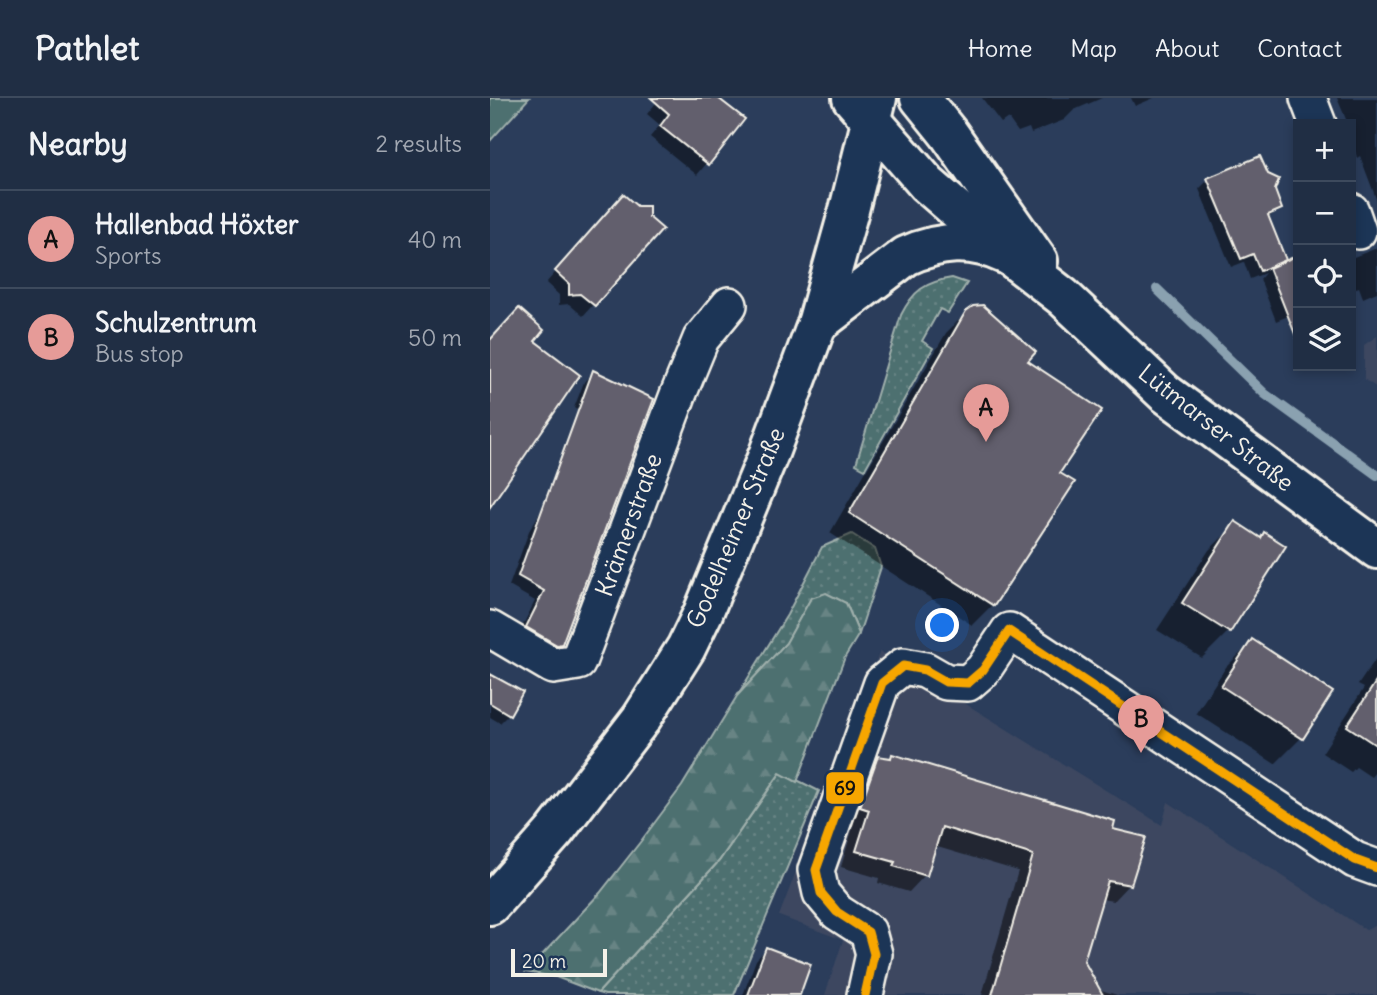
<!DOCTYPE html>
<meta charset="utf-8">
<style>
:root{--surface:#202e44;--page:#28364b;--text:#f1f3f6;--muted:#a2a8b2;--line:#3d4a5d;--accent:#e69b98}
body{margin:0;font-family:Delius,sans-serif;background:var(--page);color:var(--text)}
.controls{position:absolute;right:21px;top:21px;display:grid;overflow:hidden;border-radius:0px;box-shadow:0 4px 10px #0003}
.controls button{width:63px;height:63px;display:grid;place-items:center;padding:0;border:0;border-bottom:2px solid var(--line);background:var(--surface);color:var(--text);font:35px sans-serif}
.scale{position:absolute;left:21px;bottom:18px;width:96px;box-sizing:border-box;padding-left:7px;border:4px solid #f4f1e8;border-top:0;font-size:19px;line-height:24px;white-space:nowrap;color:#f4f1e8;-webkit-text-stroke:5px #1d3557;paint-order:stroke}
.you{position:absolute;left:453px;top:528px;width:24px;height:24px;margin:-18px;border:5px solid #fff;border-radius:50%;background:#1a73e8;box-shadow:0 0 0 10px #1a73e833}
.badge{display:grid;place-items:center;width:46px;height:46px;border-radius:50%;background:var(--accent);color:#111;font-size:23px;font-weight:700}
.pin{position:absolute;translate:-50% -58px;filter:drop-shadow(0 2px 4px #0008)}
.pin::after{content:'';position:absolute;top:37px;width:24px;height:21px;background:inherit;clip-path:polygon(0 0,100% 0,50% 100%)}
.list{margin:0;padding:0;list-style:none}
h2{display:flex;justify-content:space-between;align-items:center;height:91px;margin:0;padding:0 28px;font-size:30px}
h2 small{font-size:23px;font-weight:400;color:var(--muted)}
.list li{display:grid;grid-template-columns:46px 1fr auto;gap:21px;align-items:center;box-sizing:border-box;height:98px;padding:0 28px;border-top:2px solid var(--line)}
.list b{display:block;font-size:26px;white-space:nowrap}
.list p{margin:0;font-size:23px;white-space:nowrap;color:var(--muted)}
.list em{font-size:23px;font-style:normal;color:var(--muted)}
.icon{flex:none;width:38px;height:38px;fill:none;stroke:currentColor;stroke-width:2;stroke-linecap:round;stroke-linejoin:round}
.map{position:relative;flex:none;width:887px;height:897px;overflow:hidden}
header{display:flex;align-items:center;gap:42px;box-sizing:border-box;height:98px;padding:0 35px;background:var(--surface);border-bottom:2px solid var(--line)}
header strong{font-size:33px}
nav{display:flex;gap:38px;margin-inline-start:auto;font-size:24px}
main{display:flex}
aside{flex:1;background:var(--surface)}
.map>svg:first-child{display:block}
.built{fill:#3c4760}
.grass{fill:url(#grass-dots);stroke:#a0b0ac;stroke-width:2}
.forest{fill:url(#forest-firs);stroke:#a0b0ac;stroke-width:2}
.park{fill:#4d6f70;stroke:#a0b0ac;stroke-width:2}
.shadow{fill:#0007}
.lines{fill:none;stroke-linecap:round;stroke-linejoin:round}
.stream{stroke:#8aa1b0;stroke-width:10}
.building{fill:#625f6d;stroke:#f4f1e8;stroke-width:2}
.minor-casing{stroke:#f4f1e8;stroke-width:40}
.secondary-casing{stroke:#f4f1e8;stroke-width:44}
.primary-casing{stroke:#f4f1e8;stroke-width:44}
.minor{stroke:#1d3557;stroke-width:35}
.secondary{stroke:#1d3557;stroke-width:38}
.primary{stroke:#1d3557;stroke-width:38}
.bus-1-casing{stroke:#1d3557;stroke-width:14}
.bus-1{stroke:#f7a600;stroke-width:9}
.labels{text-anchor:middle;stroke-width:6;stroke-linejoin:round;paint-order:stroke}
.street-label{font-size:24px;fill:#f4f1e8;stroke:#1d3557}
.line-badge{stroke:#1d3557;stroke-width:2.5}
.pale-badge-label{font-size:19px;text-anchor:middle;font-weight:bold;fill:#111}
</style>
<header>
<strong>Pathlet</strong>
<nav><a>Home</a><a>Map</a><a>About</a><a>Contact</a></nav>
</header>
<main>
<aside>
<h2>Nearby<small>2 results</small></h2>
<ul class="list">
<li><span class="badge">A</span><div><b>Hallenbad Höxter</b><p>Sports</p></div><em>40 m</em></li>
<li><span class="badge">B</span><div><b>Schulzentrum</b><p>Bus stop</p></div><em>50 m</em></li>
</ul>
</aside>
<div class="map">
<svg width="887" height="897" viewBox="0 0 887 897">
<defs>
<pattern id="grass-dots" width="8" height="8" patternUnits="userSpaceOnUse" patternTransform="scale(1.75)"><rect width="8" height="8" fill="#4d6f70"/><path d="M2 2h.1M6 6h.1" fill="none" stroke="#678484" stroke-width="1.8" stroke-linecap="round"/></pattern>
<pattern id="forest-firs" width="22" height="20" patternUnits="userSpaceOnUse" patternTransform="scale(1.75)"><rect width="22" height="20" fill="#4d6f70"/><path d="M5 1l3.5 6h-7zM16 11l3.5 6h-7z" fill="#678484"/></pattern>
</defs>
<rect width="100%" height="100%" fill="#2b3d5b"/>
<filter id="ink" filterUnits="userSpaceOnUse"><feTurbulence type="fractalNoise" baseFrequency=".0143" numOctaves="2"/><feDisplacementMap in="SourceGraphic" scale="14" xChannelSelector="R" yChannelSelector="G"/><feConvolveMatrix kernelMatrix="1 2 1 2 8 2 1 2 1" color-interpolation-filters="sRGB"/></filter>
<g filter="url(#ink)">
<g class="built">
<polygon points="887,238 887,290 874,281 874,247"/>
<polygon points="390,553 672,727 678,704 876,832 887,827 887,897 335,897 353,842 289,818"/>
</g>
<g class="grass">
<path d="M462,180L477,185L458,215L450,211L432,243L443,250L375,371L366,366L411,217C423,193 435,184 462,180Z"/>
<polygon points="362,436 385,451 391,469 369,536 356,505 321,500 296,545 247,598 297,517 332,449"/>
<polygon points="291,674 329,693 244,897 115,897 108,895 229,763"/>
</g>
<polygon class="forest" points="336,495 356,505 369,536 355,559 307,684 290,675 229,763 108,895 66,879 36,874 110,795 151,743 192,688 247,598 296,545 321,500"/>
<polygon class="park" points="0,0 39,0 0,43"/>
<g class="shadow">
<polygon points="170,0 228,0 253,22 207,77 160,39 170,27 157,16"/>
<polygon points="492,0 612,0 584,12 574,22 541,35 539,30 528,34 518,20 511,25"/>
<polygon points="641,0 664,0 645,8"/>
<polygon points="847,0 887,0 887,103 870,58 867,60 861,36 861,26 858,26"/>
<polygon points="718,82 783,92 790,110 777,121 794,162 788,168 808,159 808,214 786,223 770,181 775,175 760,181 754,164 741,169 709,91"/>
<polygon points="123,109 147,110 170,131 93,218 79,206 69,207 69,197 56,185"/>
<polygon points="887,150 887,194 873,200 869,189 861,192 861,160"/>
<polygon points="477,214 535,263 568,376 502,507 482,527 340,435 456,235"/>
<polygon points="103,274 162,302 70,545 60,556 56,556 27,539 45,503 19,488 39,433 105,324 84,310 94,284"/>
<polygon points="746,426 770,441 774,436 794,449 738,534 712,560 667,532 719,452"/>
<polygon points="763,543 811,640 785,666 706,615 736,569"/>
<polygon points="887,559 887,672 881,679 866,669 861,674 832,655 874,590 868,587"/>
<polygon points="0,577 19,616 10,625 0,619"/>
<polygon points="402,658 621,732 639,786 623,803 611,801 592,863 608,891 627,897 492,897 528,773 444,748 435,777 419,794 388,785 389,780 351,769 363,729 354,726 372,676 388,660 399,661"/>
<polygon points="276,851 308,897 253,897 266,862"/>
</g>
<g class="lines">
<polyline class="stream" points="667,191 775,296 887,377"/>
</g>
<g class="building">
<polygon points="161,0 228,0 255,21 219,67 170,28 179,16"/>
<polygon points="770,58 778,76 789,81 785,92 792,111 778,117 796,162 770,173 763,156 751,161 717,80"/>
<polygon points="133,96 147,108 159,108 159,119 173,131 105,208 90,196 79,197 79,186 65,173"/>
<polygon points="808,157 808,241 807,241 779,170"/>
<polygon points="493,207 546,254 538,263 612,312 570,375 585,384 504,508 359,415 476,213 483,208"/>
<polygon points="29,210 54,232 45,243 90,277 0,409 0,242"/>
<polygon points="103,272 164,301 72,546 67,547 36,529 54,493 28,478"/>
<polygon points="745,423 771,440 774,434 796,448 740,535 692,505"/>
<polygon points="762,541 843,594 813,641 731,588"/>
<polygon points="0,576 33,594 20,617 0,605"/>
<polygon points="887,582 887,648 857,628"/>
<polygon points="402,656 625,723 623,731 656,739 641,787 618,783 594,863 613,897 502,897 543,757 452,729 437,778 403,768 405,764 366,753 379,712 370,709 388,658 401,660"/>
<polygon points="276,849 321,866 310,897 258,897"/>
</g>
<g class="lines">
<defs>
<g id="minor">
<polyline points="818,0 828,26"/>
<polyline points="861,113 868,133"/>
<polyline points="0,531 63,568 88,564 188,297 211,241 239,207"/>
<polyline points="375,897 384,856 378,834 347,814 331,795 326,772 392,585 413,568 435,572 456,584 478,585 493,572 519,533 865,762 887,770"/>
</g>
<g id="secondary">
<polyline points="362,0 437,86 520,158 573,199 675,295 887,451"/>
<polyline points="430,0 459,36 548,163"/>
<path d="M327,226L416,158C449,143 481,140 515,156"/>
</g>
<polyline id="primary" points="0,807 65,733 151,621 196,550 213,515 279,355 327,226 359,112 387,0"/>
</defs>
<use href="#minor" class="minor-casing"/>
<use href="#secondary" class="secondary-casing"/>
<use href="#primary" class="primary-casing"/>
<use href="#minor" class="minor"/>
<use href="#secondary" class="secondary"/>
<use href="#primary" class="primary"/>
<defs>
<polyline id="bus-1" points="375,897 384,856 378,834 347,814 331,795 326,772 392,585 413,568 435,572 456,584 478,585 493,572 519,533 865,762 887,770"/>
</defs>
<use href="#bus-1" class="bus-1-casing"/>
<use href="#bus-1" class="bus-1"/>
</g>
</g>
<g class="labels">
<g class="street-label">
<text transform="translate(726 330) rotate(38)" y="8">Lütmarser Straße</text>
<text transform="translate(139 427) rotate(-70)" y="8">Krämerstraße</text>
<text transform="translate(246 430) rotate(-67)" y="8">Godelheimer Straße</text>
</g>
</g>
<rect class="line-badge" x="335" y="673" width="40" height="34" rx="7" fill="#f7a600"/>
<g class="pale-badge-label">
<text x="355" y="697">69</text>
</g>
</svg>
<div class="controls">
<button>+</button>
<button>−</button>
<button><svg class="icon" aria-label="locate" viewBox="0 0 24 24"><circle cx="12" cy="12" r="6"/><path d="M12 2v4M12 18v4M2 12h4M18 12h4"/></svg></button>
<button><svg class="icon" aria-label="layers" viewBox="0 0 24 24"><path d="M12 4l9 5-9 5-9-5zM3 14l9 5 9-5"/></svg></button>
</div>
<div class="scale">20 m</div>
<div class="you"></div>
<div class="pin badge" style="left:496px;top:344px">A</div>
<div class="pin badge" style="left:651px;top:655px">B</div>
</div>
</main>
